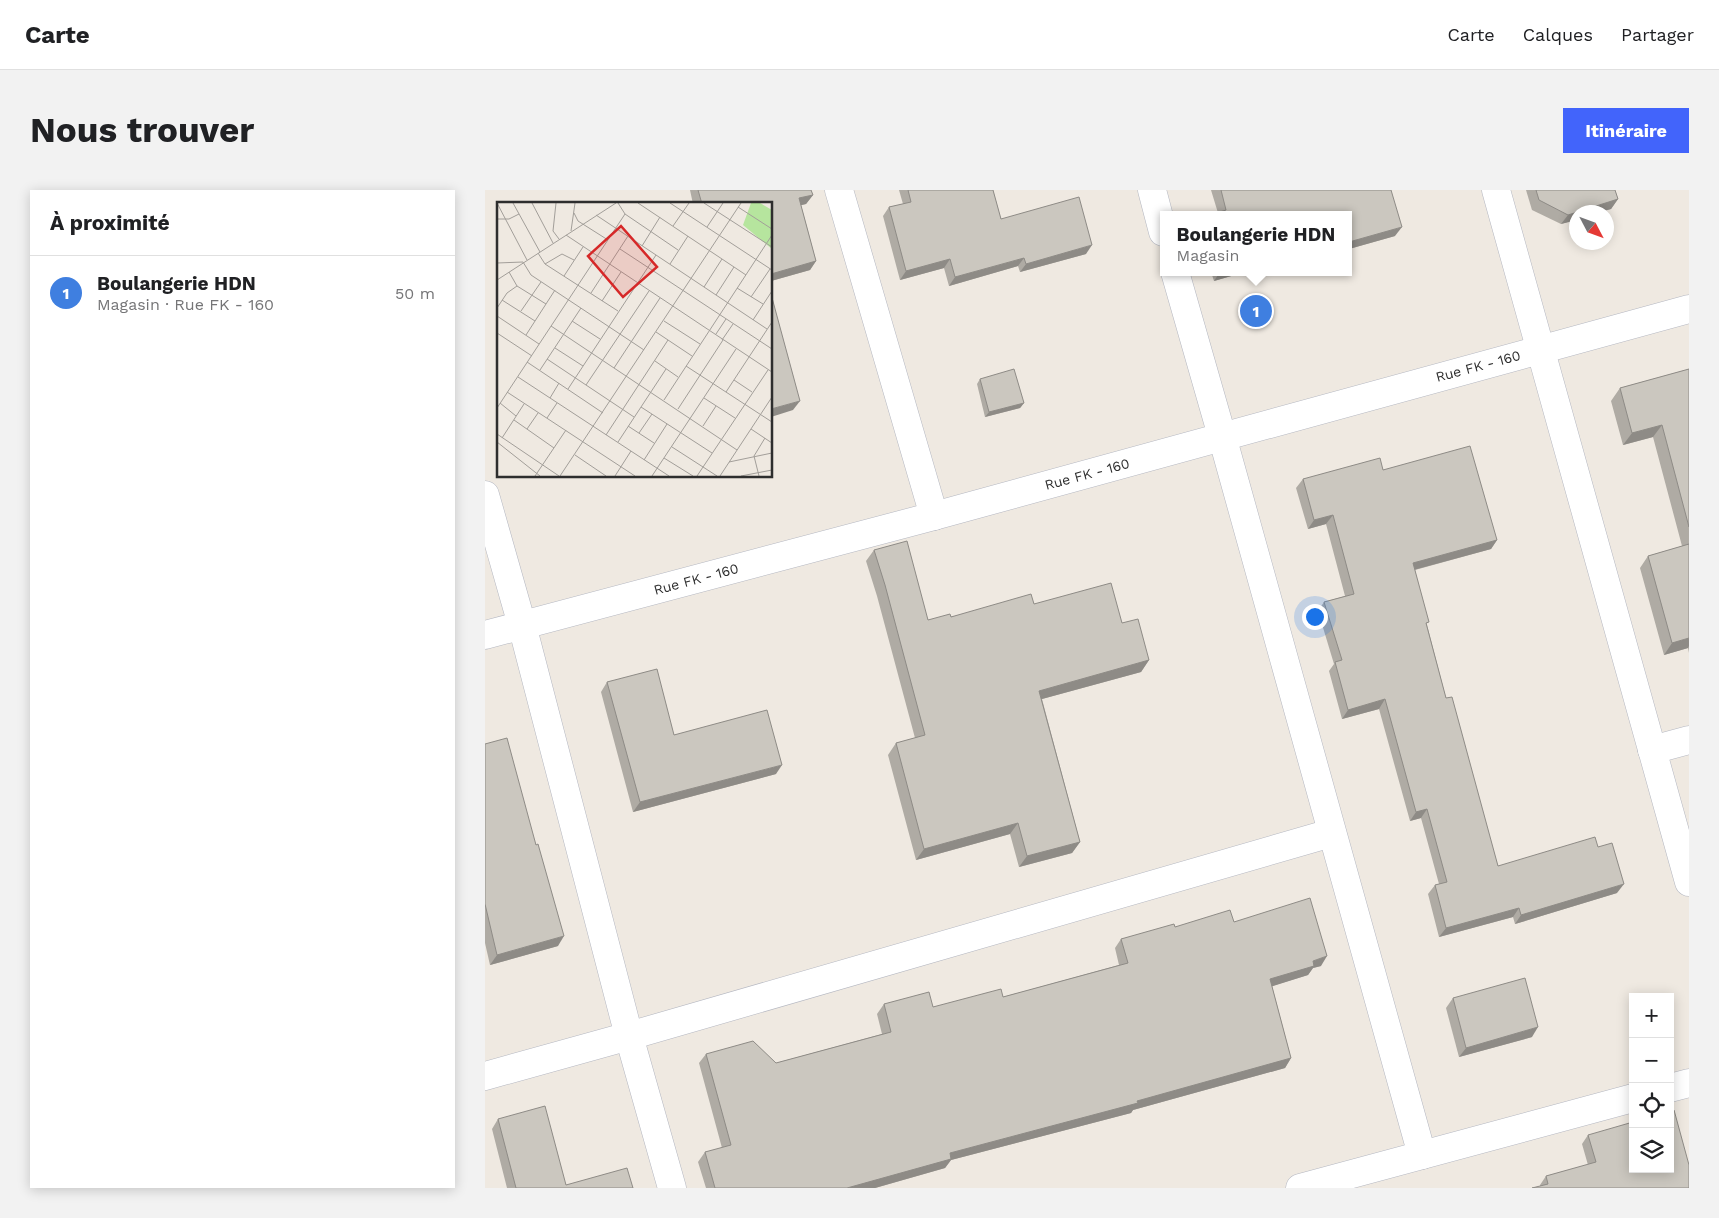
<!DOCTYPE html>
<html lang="fr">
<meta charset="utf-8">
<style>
:root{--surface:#fff;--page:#f2f2f2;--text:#202124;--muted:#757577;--line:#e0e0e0;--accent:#4264fb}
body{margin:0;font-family:"Work Sans",sans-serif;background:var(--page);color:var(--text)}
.controls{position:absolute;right:15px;bottom:15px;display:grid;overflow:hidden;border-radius:0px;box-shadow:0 2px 12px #0003}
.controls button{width:45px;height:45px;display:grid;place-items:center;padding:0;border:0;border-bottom:1px solid var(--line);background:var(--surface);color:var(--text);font:25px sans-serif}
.compass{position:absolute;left:1084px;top:15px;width:45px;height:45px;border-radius:50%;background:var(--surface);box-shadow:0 2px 12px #0003;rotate:131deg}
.you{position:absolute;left:829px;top:426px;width:18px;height:18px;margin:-12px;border:4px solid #fff;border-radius:50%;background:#1a73e8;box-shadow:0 0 0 8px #1a73e833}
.badge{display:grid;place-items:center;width:32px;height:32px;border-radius:50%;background:var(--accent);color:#fff;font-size:16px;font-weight:700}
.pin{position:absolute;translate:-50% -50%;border:2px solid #fff;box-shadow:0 1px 5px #0006}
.popup{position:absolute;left:675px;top:21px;width:192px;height:65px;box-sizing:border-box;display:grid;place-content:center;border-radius:0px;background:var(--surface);filter:drop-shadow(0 1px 4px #0005);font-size:16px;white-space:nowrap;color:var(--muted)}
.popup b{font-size:19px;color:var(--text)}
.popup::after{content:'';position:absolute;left:50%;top:100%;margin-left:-10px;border:10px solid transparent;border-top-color:var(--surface)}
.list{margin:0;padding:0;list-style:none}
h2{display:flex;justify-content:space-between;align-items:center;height:65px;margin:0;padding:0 20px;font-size:21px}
h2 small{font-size:16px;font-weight:400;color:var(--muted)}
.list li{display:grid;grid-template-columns:32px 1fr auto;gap:15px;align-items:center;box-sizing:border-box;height:75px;padding:0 20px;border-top:1px solid var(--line)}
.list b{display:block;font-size:19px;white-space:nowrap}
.list p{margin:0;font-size:16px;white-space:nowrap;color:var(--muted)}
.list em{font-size:16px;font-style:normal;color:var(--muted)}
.icon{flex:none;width:28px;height:28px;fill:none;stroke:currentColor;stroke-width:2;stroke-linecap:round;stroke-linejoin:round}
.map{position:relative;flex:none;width:1204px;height:998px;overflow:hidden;border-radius:0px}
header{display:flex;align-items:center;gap:30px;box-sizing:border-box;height:70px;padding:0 25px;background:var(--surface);border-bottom:1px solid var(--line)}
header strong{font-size:24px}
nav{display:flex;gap:28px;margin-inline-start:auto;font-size:18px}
.intro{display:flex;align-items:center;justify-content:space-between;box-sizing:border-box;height:120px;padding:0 30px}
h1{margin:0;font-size:35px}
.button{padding:12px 22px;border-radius:0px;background:var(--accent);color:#fff;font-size:18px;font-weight:700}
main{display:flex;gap:30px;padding:0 30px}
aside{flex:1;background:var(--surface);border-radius:0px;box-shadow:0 2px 12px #0003}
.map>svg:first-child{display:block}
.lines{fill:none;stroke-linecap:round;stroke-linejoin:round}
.street-casing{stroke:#b4b7c1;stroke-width:29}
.street{stroke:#fff;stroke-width:28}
.wall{fill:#afaba4}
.shaded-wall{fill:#8e8b86}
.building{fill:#cbc7bf;stroke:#8e8b86}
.labels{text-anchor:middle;stroke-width:5;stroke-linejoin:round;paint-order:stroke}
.street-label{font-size:14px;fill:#2e2e2e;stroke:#fff}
.inset-road{fill:none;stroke:#a29e99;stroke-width:1}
.view{fill:#d62828;fill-opacity:0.15;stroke:#d62828;stroke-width:2.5}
.inset-edge{fill:none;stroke:#2e2e2e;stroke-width:2.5}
</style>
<header>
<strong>Carte</strong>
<nav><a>Carte</a><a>Calques</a><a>Partager</a></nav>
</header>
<div class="intro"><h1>Nous trouver</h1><a class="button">Itinéraire</a></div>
<main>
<aside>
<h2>À proximité<small></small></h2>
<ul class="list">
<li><span class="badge" style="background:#3f7fe0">1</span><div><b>Boulangerie HDN</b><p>Magasin · Rue FK - 160</p></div><em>50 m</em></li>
</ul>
</aside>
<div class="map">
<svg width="1204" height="998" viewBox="0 0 1204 998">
<rect width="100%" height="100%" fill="#efe9e1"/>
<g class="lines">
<defs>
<g id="street">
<polyline points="354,0 449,326"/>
<polyline points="667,0 678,42"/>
<polyline points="1011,0 1204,692"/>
<polyline points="690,82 737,246 937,965"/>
<polyline points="0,305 37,435 144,846 187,998"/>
<polyline points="0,445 449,326 1204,119"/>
<polyline points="1167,560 1204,550"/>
<polyline points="0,886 144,846 846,643"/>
<polyline points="1185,898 1204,893"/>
<polyline points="815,998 1148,908"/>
</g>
</defs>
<use href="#street" class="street-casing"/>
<use href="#street" class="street"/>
</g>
<g class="wall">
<polygon points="205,0 326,0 328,5 321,14 316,15 331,71 325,80 286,91 286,14 208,14"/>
<polygon points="414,0 508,0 516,29 601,64 535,82 533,76 464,96 459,78 415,90 398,26 404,17 418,14"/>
<polygon points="726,0 906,0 910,46 864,59 864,25 733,23"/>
<polygon points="1041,0 1130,0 1133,9 1126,19 1076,34 1047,20"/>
<polygon points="726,82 760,82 729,91"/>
<polygon points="1204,179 1204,463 1203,458 1179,465 1155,378 1163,366 1197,356 1168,247 1138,255 1126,211 1135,198"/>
<polygon points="495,189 539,213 535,218 500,227 492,194"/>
<polygon points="898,280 1012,350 1006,359 930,380 942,435 961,508 1013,676 1113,657 1132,703 1030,734 1028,727 954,747 943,704 950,695 954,694 936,628 925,631 894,519 857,529 844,481 849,474 833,421 839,412 860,406 841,334 823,339 811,298 818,289"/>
<polygon points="389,360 443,430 549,414 637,433 664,470 656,482 557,509 595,652 587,663 534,677 525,644 431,670 403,565 411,553 430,548 392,406 381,371"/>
<polygon points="122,492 189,545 291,584 148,622 116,502"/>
<polygon points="0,554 51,655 73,756 5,775 0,753"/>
<polygon points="749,732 836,776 828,778 823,785 787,796 806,868 800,878 648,920 646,923 466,970 460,978 390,998 221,998 213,972 220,962 237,958 214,873 221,864 291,873 397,844 392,824 399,814 448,817 518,807 634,775 630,758 636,749 690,737"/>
<polygon points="968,808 1047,847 974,867 961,818"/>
<polygon points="13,929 81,995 148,998 22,998 7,939"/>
<polygon points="1103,945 1204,975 1055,996 1055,995 1061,986 1103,975 1097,954"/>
</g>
<g class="shaded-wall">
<polygon points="328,5 321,14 308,17 314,8"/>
<polygon points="1133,9 1126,19 1114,22 1092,22 1092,30 1076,34 1083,25"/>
<polygon points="917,37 910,46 864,59 864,52"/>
<polygon points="607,55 601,64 535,82 541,74"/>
<polygon points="539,68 533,76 464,96 470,87"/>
<polygon points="465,69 459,78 415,90 421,81"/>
<polygon points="331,71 325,80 286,91 286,84"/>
<polygon points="735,82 760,82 729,91"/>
<polygon points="315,211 308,220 286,227 286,219"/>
<polygon points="539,213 535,218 500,227 504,222"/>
<polygon points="1177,235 1168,247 1138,255 1147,243"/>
<polygon points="848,325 841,334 823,339 829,330"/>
<polygon points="1012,350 1006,359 921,382 928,373"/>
<polygon points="1204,448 1204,456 1203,458 1179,465 1187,453"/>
<polygon points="664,470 656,482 546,512 554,501"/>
<polygon points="900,509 894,519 857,529 863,520"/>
<polygon points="297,575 291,584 148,622 155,612"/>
<polygon points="942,619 936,628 925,631 931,622"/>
<polygon points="533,633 525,644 431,670 439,659"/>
<polygon points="595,652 587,663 534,677 542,666"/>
<polygon points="1139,694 1132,703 1030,734 1036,725"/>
<polygon points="1034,718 1028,727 954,747 961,738"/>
<polygon points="79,746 73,756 5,775 12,765"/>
<polygon points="842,766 836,776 828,778 823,785 779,799 785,789 828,771"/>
<polygon points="1053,837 1047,847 974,867 981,858"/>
<polygon points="806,868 800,878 648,920 646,923 466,970 460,978 390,998 362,998 465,963"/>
</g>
<g class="building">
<polygon points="213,0 326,0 328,5 314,8 331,71 286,84 286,14 217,14"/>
<polygon points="423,0 508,0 516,29 594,7 607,55 541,74 539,68 470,87 465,69 421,81 404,17 426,12"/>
<polygon points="736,0 906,0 917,37 864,52 864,25 725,25 741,20"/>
<polygon points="1051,0 1130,0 1133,9 1083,25 1054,10"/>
<polygon points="286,104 315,211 286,219"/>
<polygon points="529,179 539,213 504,222 495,189"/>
<polygon points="1204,179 1204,337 1177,235 1147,243 1135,198"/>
<polygon points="985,256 1012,350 928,373 944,432 941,433 961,508 967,507 1013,676 1110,647 1113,657 1127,653 1139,694 1036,725 1034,718 961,738 950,695 962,692 942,619 931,622 900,509 863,520 850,472 857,470 839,412 869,404 848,325 829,330 818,289 895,268 898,280"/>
<polygon points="422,351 443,430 465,424 466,427 546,404 549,414 626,393 637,433 653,429 664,470 554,501 595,652 542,666 533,633 439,659 411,553 440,545 400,395 389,360"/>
<polygon points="1204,354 1204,448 1187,453 1163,366"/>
<polygon points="172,479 189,545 282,520 297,575 155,612 122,492"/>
<polygon points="22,548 51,655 53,654 79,746 12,765 0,714 0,554"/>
<polygon points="825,708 842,766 828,771 829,776 785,789 806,868 652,911 653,913 465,963 466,969 362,998 230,998 220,962 246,955 221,864 268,851 291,873 406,842 399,814 444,802 448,817 516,799 518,807 643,773 636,749 689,734 690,737 745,720 749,732"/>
<polygon points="1040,788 1053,837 981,858 968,808"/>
<polygon points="60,916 81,995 142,978 148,998 31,998 13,929"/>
<polygon points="1189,920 1204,975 1204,998 1047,998 1063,994 1061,986 1111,972 1103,945 1148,932 1148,979 1185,979 1185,921"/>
</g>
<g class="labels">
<g class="street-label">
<text transform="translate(993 176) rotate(-15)" y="5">Rue FK - 160</text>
<text transform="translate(602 284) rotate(-15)" y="5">Rue FK - 160</text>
<text transform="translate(211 389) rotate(-15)" y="5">Rue FK - 160</text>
</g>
</g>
<g transform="translate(12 12)">
<rect width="275" height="275" fill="#efe9e1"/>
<path d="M254,1H263L275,8V47L246,23Z" fill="#b6e59e"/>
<path class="inset-road" d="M0,1L30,58M16,1L43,50M35,1L56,41M59,1L56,29L62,37M121,1L128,12L181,48M141,1L249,73M173,1L275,68M207,1L275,45M241,5L275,27M77,11L81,19L111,38M99,13L270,127M0,17H12L22,12M176,24L192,1M210,25L226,1M74,29L78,1M69,33L275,170M145,44L163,15M123,47L275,147M41,51L48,62L121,109M0,61L26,60L34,73L147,148M48,62L65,52L77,58M173,62L191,34M12,70L20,84L49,102M67,74L86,45M0,78L119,1M207,85L225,57M240,86L266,102M94,91L131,34M219,93L237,65M254,95L273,67M5,98L38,119M105,99L124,70M0,106L10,91L20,84M24,109L44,80M0,114L42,142M256,118L275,89M75,119L103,137M167,119L203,142M54,124L240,248M159,130L195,154M0,131L35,154M219,132L229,117M29,133L58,88M225,138L236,122M58,146L86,164M50,157L137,215M158,159L181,175M30,160L106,211M189,164L275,220M117,166L163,96M43,168L84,106M21,175L172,274M237,178L255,190M89,183L152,89M71,187L159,53M10,190L138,274M229,190L275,120M53,196L62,181M207,196L238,216M167,198L275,33M3,201L19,214M144,205L215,251M0,206L128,12M181,207L226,138M50,216L60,201M17,218L57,246M131,224L157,241M206,224L219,204M30,227L41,211M254,227L275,241M142,231L155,212M0,232L62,274M109,233L171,138M5,236L27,202M0,240L43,274M121,240L169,167M175,245L220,274M78,253L109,274M167,256L196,274M147,258L170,222M232,260L275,251M38,274L69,228M63,274L244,1M118,274L134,249M155,274L239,147M200,274L271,168M223,274L275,195M244,274L275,268M262,274L257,254L268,236"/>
<path class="view" d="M124,24L160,65L126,95L91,54Z"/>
<rect width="275" height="275" class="inset-edge"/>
</g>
</svg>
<div class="controls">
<button>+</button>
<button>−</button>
<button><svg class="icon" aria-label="locate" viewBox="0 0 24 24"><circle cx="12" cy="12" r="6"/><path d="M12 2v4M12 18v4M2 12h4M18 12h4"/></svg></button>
<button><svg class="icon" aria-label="layers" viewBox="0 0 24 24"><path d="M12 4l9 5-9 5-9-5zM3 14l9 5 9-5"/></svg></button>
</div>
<svg class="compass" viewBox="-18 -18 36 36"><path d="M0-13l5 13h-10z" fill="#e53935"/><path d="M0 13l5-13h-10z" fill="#757577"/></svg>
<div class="you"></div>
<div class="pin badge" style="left:771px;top:121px;background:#3f7fe0">1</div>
<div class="popup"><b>Boulangerie HDN</b>Magasin</div>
</div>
</main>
